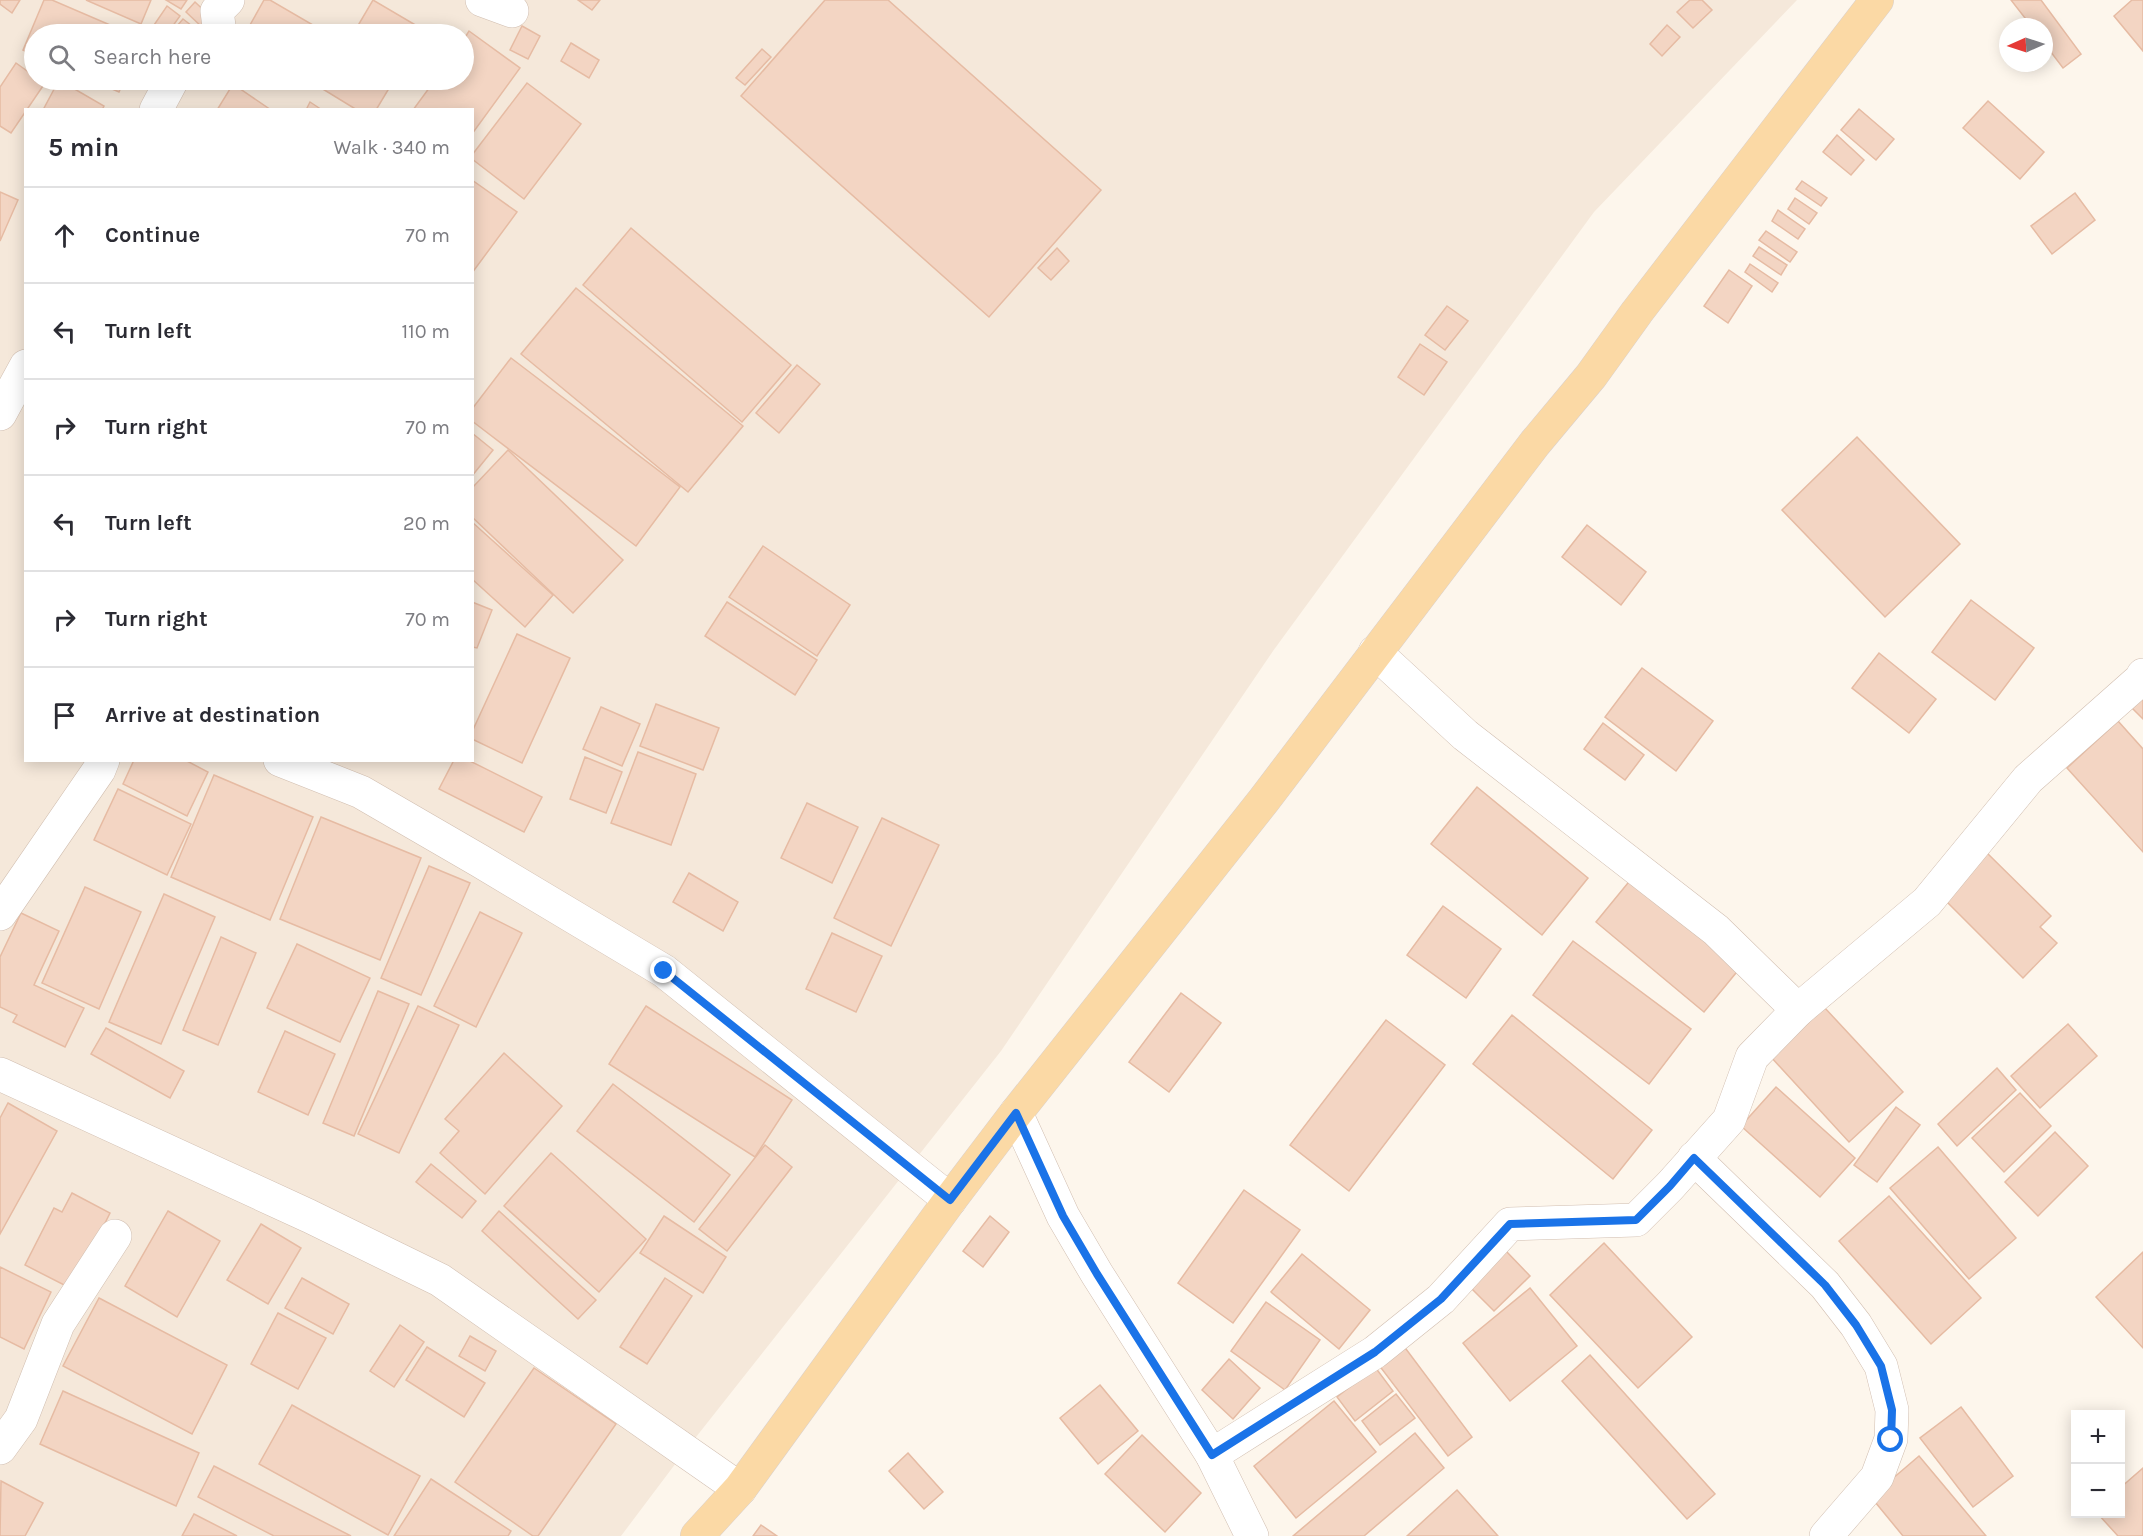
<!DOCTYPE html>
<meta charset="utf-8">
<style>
:root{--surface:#fff;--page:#f2f2f3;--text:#2b2b33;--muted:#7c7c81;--line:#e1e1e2}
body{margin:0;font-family:Karla,sans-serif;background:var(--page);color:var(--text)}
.controls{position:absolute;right:18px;bottom:18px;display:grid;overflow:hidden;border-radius:0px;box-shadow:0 3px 15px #0003}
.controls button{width:54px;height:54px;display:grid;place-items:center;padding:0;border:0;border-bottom:2px solid var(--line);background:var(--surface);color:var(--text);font:30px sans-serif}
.compass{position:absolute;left:1999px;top:18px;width:54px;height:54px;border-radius:50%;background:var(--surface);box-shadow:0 3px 15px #0003;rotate:267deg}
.stop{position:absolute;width:18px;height:18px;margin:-14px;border:4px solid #1a73e8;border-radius:50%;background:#fff}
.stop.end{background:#1a73e8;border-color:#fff;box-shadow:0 2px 6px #0008}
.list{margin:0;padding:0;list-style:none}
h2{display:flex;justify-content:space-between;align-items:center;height:78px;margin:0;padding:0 24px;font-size:26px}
h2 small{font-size:20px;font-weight:400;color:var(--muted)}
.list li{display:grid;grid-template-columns:39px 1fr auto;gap:18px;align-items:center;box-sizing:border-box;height:96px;padding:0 24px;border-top:2px solid var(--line)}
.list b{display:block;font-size:22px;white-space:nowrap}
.list em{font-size:20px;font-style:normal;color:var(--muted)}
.icon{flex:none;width:33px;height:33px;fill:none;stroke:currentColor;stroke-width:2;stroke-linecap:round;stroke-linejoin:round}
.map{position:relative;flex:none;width:2143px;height:1536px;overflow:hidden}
.search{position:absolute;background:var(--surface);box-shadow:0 3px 15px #0003;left:24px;top:24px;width:450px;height:66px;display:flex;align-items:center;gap:15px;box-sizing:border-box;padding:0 21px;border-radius:33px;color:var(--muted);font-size:22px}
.panel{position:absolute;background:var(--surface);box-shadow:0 3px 15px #0003;left:24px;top:108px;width:450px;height:654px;border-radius:0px}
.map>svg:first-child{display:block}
.residential{fill:#f5e8da;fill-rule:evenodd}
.building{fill:#f3d5c3;stroke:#e6bba3;stroke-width:1.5}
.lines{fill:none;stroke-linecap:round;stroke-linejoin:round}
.minor-casing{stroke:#d1beb0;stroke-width:34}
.major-casing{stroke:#dad1cd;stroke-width:34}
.minor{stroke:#fff;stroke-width:33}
.major{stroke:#fbd9a5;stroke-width:33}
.route{stroke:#1a73e8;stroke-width:8}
</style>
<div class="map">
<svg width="2143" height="1536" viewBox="0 0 2143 1536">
<rect width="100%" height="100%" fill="#fdf6ec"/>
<path class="residential" d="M0,0H1797L1594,212L1273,651L1001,1051L685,1451L621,1536H0ZM34,34H464V80H34ZM26,110H472V760H26Z"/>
<g class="building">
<polygon points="0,0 20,0 12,13 0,4"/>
<polygon points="44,0 52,0 131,34 34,34 34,55 23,50"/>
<polygon points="86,0 151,0 141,24"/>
<polygon points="166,0 187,0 181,9"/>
<polygon points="264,0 270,0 313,25 308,34 245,34"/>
<polygon points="373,0 424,30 421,34 353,34"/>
<polygon points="578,0 600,0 592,10"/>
<polygon points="825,0 888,0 1101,190 989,317 741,96"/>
<polygon points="1690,0 1702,0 1712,10 1693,28 1677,12"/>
<polygon points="2011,0 2041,0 2081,54 2063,68 2044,43 2044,27 2032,27"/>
<polygon points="2132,0 2143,0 2143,51 2114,16"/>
<polygon points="195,2 212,18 203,28 186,12"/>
<polygon points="167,6 180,16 167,34 154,25"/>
<polygon points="183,19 196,29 191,34 170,34"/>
<polygon points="1667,25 1680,37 1662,56 1650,44"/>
<polygon points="522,26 540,36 528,59 510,50"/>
<polygon points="469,31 520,68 472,134 472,110 413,110 435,80 464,80 464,39"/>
<polygon points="571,43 599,60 589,78 561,61"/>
<polygon points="762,49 771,57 745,85 736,78"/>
<polygon points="16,63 34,76 34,80 40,80 45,83 11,133 0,126 0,87"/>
<polygon points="59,80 104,106 102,110 43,110"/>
<polygon points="91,80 124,80 119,92"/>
<polygon points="265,80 283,80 278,87"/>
<polygon points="326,80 394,80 376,110 357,110 321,88"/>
<polygon points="527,83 581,124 524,199 472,159 472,155"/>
<polygon points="233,84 271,110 217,110"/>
<polygon points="1988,101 2044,152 2020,179 1963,128"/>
<polygon points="310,102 322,110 306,110"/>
<polygon points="1859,109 1894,139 1876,160 1841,130"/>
<polygon points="1837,135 1864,160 1851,175 1823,152"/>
<polygon points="472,180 517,212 472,273"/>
<polygon points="1802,181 1827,198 1821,206 1796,189"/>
<polygon points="0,192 18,200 0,241"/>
<polygon points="2075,193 2095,220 2052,254 2031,226"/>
<polygon points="1795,198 1817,213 1809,224 1788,209"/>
<polygon points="1778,210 1805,229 1798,239 1772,221"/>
<polygon points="631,228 791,365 742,422 583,285"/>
<polygon points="1766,231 1797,252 1790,262 1759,240"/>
<polygon points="1759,247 1787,265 1781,275 1753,256"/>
<polygon points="1057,248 1069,261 1051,280 1038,268"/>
<polygon points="1750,264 1778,283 1772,292 1745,272"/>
<polygon points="1729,270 1752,286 1728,323 1704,306"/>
<polygon points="576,288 743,426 688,492 521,354"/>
<polygon points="1447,306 1468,321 1445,350 1425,335"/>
<polygon points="1420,344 1447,362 1424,395 1398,377"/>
<polygon points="511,358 680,487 636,546 472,421 472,409"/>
<polygon points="797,365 820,384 779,433 756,413"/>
<polygon points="472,433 493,450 472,476"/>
<polygon points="1857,437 1960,544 1885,617 1782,510"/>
<polygon points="508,450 623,560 573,613 472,517 472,488"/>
<polygon points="472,522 553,595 525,627 472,579"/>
<polygon points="1587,525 1646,572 1621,605 1562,557"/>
<polygon points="763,546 850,605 817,656 729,597"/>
<polygon points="1971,600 2034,648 1995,700 1932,652"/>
<polygon points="472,602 492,610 477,648 472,647"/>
<polygon points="727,602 817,660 795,695 705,636"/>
<polygon points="517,634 570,658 522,763 472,739 472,732"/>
<polygon points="1879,653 1936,699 1909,733 1852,688"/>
<polygon points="1642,668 1713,721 1676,771 1605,717"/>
<polygon points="2143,695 2143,719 2131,707"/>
<polygon points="656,704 719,728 703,770 640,746"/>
<polygon points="601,707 640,724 622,766 583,749"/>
<polygon points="2118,721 2143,749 2143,852 2067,768"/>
<polygon points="1603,723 1644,755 1625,780 1584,749"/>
<polygon points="638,752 696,774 671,845 611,823"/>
<polygon points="585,757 622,772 606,813 570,799"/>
<polygon points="134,760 185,760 208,772 187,816 123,784"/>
<polygon points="454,760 468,760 542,797 524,832 439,789"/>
<polygon points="214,775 313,817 270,920 171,877"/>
<polygon points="1477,787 1588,878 1542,935 1431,844"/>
<polygon points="118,789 191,824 167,875 94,840"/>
<polygon points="807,803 858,827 832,883 781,858"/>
<polygon points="321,817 421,858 380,960 280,919"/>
<polygon points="882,818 939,845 891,946 834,918"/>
<polygon points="1984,850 2051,916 2040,927 2057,943 2023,978 1940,895"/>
<polygon points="429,866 470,883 421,995 381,978"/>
<polygon points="689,873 738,902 723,931 673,902"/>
<polygon points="1632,878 1740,968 1704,1012 1596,922"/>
<polygon points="85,887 141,912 99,1009 42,983"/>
<polygon points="164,894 215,917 161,1044 109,1022"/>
<polygon points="1443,906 1501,949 1466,998 1407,955"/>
<polygon points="480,912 522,933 476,1027 434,1006"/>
<polygon points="21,913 59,931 34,985 84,1008 65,1047 13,1022 17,1015 0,1007 0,957"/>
<polygon points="832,933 882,956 856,1012 806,989"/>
<polygon points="221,937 256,953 218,1045 183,1030"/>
<polygon points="1573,941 1691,1029 1649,1084 1533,995"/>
<polygon points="297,944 370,978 340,1042 267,1008"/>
<polygon points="378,991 409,1004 354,1136 323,1123"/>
<polygon points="1181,993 1221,1023 1169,1092 1129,1062"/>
<polygon points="418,1006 459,1025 399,1153 358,1134"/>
<polygon points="646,1006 792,1100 755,1157 609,1064"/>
<polygon points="1824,1007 1903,1092 1849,1142 1771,1057"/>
<polygon points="1512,1015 1652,1130 1613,1179 1473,1064"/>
<polygon points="1386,1020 1445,1065 1349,1191 1290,1145"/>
<polygon points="2068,1024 2097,1056 2040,1108 2011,1076"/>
<polygon points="106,1028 184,1071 170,1098 91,1054"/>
<polygon points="285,1031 335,1054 308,1115 258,1092"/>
<polygon points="504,1053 562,1106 485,1194 440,1153 459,1131 445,1119"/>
<polygon points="1997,1068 2016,1090 1957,1146 1938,1124"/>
<polygon points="613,1084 730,1175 694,1222 577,1131"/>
<polygon points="1776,1087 1855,1158 1820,1197 1741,1126"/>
<polygon points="2020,1093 2051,1126 2004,1172 1972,1138"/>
<polygon points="8,1103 57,1131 0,1234 0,1118"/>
<polygon points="1896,1107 1920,1125 1877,1182 1854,1165"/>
<polygon points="2055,1132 2088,1166 2038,1216 2005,1182"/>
<polygon points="765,1145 792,1167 727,1251 699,1229"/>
<polygon points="1938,1147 2016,1238 1969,1279 1890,1188"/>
<polygon points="551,1153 646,1239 599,1292 504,1206"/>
<polygon points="431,1164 476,1201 462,1218 416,1182"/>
<polygon points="1244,1190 1300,1230 1233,1323 1178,1283"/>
<polygon points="72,1193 110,1213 72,1289 25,1265 54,1208 62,1212"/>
<polygon points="1889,1196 1981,1298 1931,1344 1839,1241"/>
<polygon points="168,1211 220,1241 177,1317 125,1286"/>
<polygon points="499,1211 596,1300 578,1319 482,1231"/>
<polygon points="664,1216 726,1257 703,1293 640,1253"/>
<polygon points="990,1216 1009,1232 983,1267 963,1251"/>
<polygon points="261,1224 301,1248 268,1304 227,1280"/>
<polygon points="1604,1243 1692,1337 1638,1388 1550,1295"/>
<polygon points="1506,1251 1530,1276 1494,1311 1470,1287"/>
<polygon points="2143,1252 2143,1348 2096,1297"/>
<polygon points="1302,1254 1370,1310 1339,1349 1271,1292"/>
<polygon points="0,1267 51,1292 24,1349 0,1337"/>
<polygon points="302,1278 349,1304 333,1334 285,1308"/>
<polygon points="665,1278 692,1296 647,1364 620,1347"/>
<polygon points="1530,1288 1577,1346 1510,1401 1463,1343"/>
<polygon points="99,1298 227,1365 192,1434 63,1366"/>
<polygon points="1266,1302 1320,1340 1285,1390 1231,1351"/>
<polygon points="278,1313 326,1338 298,1389 251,1364"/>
<polygon points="400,1325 424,1342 394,1387 370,1371"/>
<polygon points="470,1336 496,1351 485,1371 459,1356"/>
<polygon points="1400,1341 1472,1437 1448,1456 1375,1360"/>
<polygon points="427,1347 485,1383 464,1417 406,1380"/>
<polygon points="1590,1355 1715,1494 1687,1519 1562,1381"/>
<polygon points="1229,1359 1260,1388 1233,1419 1202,1390"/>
<polygon points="1375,1367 1393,1391 1355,1421 1337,1397"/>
<polygon points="534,1368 616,1424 538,1536 533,1536 455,1482"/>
<polygon points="1100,1385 1138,1431 1098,1464 1060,1418"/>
<polygon points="63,1391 199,1453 176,1506 40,1444"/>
<polygon points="1396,1394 1415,1418 1380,1445 1362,1421"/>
<polygon points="1334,1401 1376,1452 1296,1518 1254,1466"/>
<polygon points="292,1405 420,1476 388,1535 259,1464"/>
<polygon points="1961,1407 2013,1476 1973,1507 1920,1438"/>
<polygon points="1415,1433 1444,1468 1364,1536 1293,1536"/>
<polygon points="1142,1435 1201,1493 1165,1532 1105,1474"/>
<polygon points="908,1453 943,1492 924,1509 889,1471"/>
<polygon points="1919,1456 1986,1536 1903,1536 1871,1497"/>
<polygon points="214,1466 351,1536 274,1536 198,1497"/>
<polygon points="2143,1468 2143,1536 2118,1536 2098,1514 2120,1514 2120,1488"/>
<polygon points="431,1479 511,1531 508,1536 394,1536"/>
<polygon points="1,1481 43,1503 25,1536 0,1536"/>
<polygon points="1457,1490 1498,1536 1407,1536"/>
<polygon points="194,1514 237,1536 182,1536"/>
<polygon points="761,1525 777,1536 753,1536"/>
</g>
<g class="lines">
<defs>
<g id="minor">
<polyline points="482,0 512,11"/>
<polyline points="220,34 217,11 228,0"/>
<polyline points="156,110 172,80"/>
<polyline points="0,414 26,366"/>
<polyline points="1375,652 1465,735 1716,930 1798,1010"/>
<polyline points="280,760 361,792 480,861 664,971 950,1200"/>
<polyline points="0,914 99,770 103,760"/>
<polyline points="0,1074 309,1216 440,1280 740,1489"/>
<polyline points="1016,1113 1063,1216 1097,1274 1212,1455 1252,1536"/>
<polyline points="1694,1158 1825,1285 1856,1325 1881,1366 1892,1410 1891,1439 1877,1477 1826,1536"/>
<polyline points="0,1448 21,1419 58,1324 115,1236"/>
<polyline points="1212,1455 1375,1352 1441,1299 1510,1224 1636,1220 1670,1186 1729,1120 1752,1057 1798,1010 1927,902 2028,779 2141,679 2143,675"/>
</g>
<polyline id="major" points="697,1536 740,1489 950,1200 1016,1113 1264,800 1535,443 1591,376 1637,312 1877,0"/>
</defs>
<use href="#minor" class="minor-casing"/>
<use href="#major" class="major-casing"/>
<use href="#minor" class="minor"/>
<use href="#major" class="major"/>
</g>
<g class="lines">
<polyline class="route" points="664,971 950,1200 1016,1113 1063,1216 1097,1274 1212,1455 1375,1352 1441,1299 1510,1224 1636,1220 1670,1186 1694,1158 1825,1285 1856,1325 1881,1366 1892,1410 1891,1440"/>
</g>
</svg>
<div class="controls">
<button>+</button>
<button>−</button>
</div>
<svg class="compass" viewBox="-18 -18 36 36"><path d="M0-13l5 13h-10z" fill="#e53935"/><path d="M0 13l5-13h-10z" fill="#7c7c81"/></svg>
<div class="stop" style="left:1891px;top:1440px"></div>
<div class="stop end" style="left:664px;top:971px"></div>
<div class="search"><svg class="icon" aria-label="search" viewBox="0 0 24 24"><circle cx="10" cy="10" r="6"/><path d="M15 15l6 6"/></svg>Search here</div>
<section class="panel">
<h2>5 min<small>Walk · 340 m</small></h2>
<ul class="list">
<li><svg class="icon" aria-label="ahead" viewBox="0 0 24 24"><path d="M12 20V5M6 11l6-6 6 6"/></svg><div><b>Continue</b></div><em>70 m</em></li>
<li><svg class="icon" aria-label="left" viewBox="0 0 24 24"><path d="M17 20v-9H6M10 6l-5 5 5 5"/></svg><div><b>Turn left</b></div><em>110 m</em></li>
<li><svg class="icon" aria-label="right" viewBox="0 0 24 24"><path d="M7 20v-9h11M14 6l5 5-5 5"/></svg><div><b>Turn right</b></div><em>70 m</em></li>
<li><svg class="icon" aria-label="left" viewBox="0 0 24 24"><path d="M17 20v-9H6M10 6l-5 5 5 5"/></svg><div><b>Turn left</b></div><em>20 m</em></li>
<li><svg class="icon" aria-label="right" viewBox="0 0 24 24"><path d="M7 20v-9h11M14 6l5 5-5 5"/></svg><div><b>Turn right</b></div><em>70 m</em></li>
<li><svg class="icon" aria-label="arrive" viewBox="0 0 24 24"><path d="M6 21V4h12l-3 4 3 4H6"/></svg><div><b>Arrive at destination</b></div></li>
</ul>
</section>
</div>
